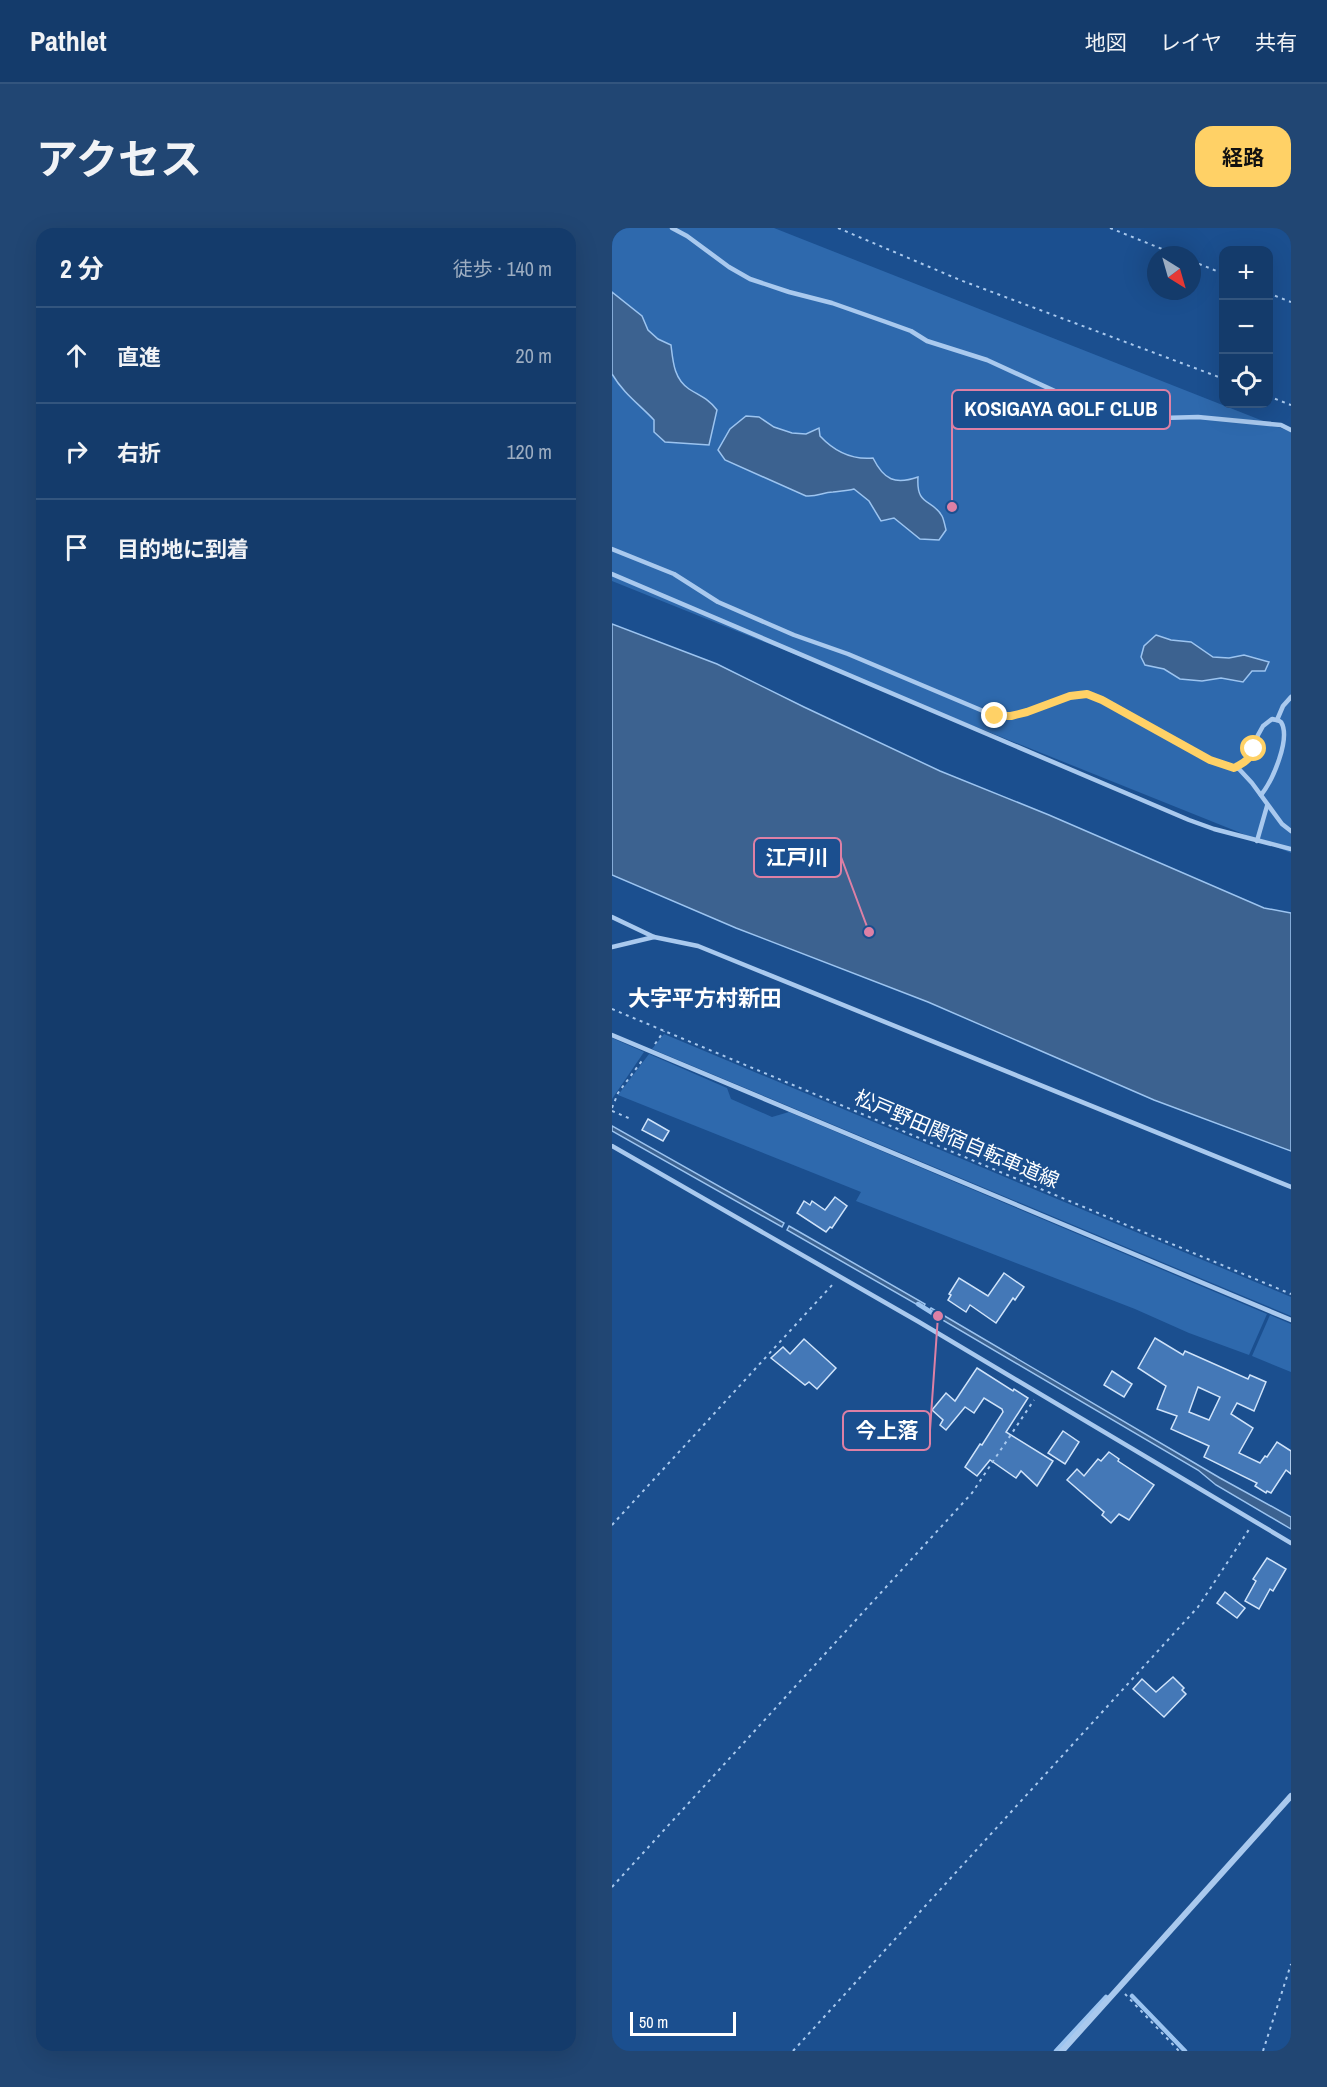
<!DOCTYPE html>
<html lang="ja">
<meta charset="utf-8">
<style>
:root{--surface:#143b6b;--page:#214673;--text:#f1f3f6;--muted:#9dadc1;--line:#33557e;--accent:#ffd166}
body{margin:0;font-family:"Archivo Narrow","Noto Sans JP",sans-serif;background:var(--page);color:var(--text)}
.controls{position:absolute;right:18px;top:18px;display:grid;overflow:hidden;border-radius:12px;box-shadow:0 6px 24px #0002}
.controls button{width:54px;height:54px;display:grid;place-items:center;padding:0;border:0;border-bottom:2px solid var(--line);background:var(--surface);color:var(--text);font:30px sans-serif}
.compass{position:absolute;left:535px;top:18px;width:54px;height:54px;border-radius:50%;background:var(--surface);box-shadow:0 6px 24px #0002;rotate:143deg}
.scale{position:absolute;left:18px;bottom:15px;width:106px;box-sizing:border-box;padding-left:6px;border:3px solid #fff;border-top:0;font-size:16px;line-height:21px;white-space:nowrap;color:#fff;-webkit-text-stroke:4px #1b4f8f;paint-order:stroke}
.stop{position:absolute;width:18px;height:18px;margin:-14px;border:4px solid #ffd166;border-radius:50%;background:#fff}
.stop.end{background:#ffd166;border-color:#fff;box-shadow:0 2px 6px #0008}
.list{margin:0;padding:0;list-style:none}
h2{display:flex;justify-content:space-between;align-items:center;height:78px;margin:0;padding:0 24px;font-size:26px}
h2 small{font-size:20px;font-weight:400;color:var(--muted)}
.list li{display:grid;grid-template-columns:39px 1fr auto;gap:18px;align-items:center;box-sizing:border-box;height:96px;padding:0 24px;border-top:2px solid var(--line)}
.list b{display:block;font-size:22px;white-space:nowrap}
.list em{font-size:20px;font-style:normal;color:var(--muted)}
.icon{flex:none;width:33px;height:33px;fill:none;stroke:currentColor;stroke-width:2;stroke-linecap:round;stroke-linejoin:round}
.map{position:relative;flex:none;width:679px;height:1823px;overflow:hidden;border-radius:18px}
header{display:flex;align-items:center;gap:36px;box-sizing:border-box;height:84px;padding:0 30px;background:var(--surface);border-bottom:2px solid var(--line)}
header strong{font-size:28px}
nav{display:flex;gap:33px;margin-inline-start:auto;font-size:21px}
.intro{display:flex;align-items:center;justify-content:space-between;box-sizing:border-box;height:144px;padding:0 36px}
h1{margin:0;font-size:42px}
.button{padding:15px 27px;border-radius:18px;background:var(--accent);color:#111;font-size:21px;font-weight:700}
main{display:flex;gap:36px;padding:0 36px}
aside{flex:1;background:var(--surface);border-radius:18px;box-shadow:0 6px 24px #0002}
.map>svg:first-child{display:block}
.green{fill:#2e69ad}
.water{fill:#3c6290;stroke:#9cc4f0;stroke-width:1.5}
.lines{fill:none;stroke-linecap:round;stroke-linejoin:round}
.stream{stroke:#9cc4f0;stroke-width:4.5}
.building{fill:#4478b7;stroke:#cfe3fa;stroke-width:1.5;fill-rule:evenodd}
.path{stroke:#a9c9ee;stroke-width:2;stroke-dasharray:3 4.5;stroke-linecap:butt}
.lane{stroke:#a9c9ee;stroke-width:4.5}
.street{stroke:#a9c9ee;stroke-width:6}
.route{stroke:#ffd166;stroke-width:8}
.labels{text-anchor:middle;stroke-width:4.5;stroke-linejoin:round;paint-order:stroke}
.street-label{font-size:20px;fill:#fff;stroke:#1b4f8f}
.quarter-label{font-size:22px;font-weight:bold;fill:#fff;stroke:#1b4f8f}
.leader{fill:none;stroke:#dd80a5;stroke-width:2}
.callout-dot{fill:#dd80a5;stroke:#1b4f8f;stroke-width:2}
.callout{fill:#1b4f8f;stroke:#dd80a5;stroke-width:2}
.callout-label{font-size:21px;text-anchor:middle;font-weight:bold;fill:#fff}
</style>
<header>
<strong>Pathlet</strong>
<nav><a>地図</a><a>レイヤ</a><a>共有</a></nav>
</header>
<div class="intro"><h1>アクセス</h1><a class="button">経路</a></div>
<main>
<aside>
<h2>2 分<small>徒歩 · 140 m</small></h2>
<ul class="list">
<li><svg class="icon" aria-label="ahead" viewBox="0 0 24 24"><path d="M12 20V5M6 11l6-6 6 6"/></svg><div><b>直進</b></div><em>20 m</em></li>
<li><svg class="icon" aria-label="right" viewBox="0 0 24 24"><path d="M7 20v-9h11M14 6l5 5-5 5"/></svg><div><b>右折</b></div><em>120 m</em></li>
<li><svg class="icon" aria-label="arrive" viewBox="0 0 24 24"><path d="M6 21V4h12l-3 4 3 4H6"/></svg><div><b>目的地に到着</b></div></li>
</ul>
</aside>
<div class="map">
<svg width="679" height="1823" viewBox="0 0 679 1823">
<rect width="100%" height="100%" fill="#1b4f8f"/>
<g class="green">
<polygon points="0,0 162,0 679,204 679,625 0,353"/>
<polygon points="52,806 679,1069 679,1088 40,821"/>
<polygon points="0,810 32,824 0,871"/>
<polygon points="37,826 115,860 119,871 160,889 177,884 655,1086 637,1127 577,1105 523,1081 244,973 249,964 6,867"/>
<polygon points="658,1087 679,1096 679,1144 640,1128"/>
</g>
<g class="water">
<path d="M0,64L30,88L36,102L46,111L59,117C61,134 62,151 77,161C88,168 97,171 105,182L97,217L53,214L42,204V192C28,177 11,165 0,146Z"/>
<path d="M134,188L147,189L162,199L180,205L194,206L207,200L208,208C222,223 240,232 261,230C272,252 283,257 306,249C304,279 320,270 330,288C332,292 333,298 334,302L327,312L308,311L282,290L269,293L257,273L242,261C234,263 228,263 221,264C211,264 206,269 194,268L113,232L106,222L118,201Z"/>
<polygon points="0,396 105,436 192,479 328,543 437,587 652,680 679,685 679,923 542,872 316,774 124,700 0,647"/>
<polygon points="544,407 559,412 579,414 601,429 617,430 632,427 657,434 653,443 640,443 631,454 609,450 590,453 568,451 552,441 533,437 529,429 532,418"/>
<polygon points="0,898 172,995 170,999 0,903"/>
<polygon points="177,998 313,1076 311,1080 175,1002"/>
<polygon points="319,1080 608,1250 679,1289 679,1301 604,1257 586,1242 317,1084"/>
</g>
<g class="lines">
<g class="stream">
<polyline points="306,1076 322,1086"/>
<polyline points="520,1768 573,1823"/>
<polyline points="444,1823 494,1769"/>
</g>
</g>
<g class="building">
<polygon points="36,891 57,903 51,913 30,902"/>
<polygon points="223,969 235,978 220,1000 218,999 214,1004 185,985 192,973 198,977 200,973 213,982"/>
<polygon points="392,1045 412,1059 403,1072 401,1070 384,1095 358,1077 354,1084 336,1072 339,1067 337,1066 347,1050 376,1068"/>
<path d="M543,1110L571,1127L573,1123L636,1151L638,1147L654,1154L642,1183L625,1175L619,1186L641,1200L627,1225L648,1235L653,1228L655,1229L665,1214L679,1223V1246L674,1242L659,1265L655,1263L654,1265L643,1258L645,1255L592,1229L597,1218L559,1201L565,1188L545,1181L554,1158L526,1140ZM586,1159L608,1169L597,1192L577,1184Z"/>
<polygon points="192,1111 224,1140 205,1161 197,1154 193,1157 159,1130 171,1119 178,1126"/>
<polygon points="365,1140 401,1163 402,1161 416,1170 394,1204 441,1233 425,1258 409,1243 404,1250 378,1232 365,1248 353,1239 368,1216 370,1217 391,1184 390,1181 372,1170 362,1185 353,1179 334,1202 328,1197 331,1192 320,1182 334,1165 343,1173"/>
<polygon points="500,1143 520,1156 512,1169 492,1157"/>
<polygon points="451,1203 467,1214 453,1236 436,1225"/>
<polygon points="497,1224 507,1231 506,1233 542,1257 517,1292 507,1286 499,1295 490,1287 492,1284 455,1252 465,1241 472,1248 486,1231 489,1233"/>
<polygon points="655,1330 674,1341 661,1363 658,1361 647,1381 633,1373 644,1353 641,1351"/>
<polygon points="613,1364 633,1380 625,1390 605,1375"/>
<polygon points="561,1449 572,1460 570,1462 574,1466 552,1489 521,1461 530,1451 544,1464"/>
</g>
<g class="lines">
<g class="path">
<polyline points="226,0 348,52 612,151"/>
<polyline points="498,0 565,27"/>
<polyline points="580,33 612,46"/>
<polyline points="656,65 679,74"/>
<polyline points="656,168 679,177"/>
<polyline points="0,781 679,1066"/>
<polyline points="43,816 52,803"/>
<polyline points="0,880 6,865 32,830"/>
<polyline points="0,883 19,891"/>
<polyline points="0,1297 221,1056"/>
<polyline points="0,1659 360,1265 422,1172"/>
<polyline points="513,1766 567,1823"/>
<polyline points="181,1823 586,1379 638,1300"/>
<polyline points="651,1823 679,1736"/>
</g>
<g class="lane">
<polyline points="60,0 75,8 117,39 138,51 177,64 220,75 274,94 299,103 315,113 375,132 469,175 514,191 586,189 669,197 679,202"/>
<polyline points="0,321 62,346 106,374 182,407 236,426 383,488 399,488 441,475 458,468 475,466 490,472 598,533 627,541 640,555 670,596 679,603"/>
<polyline points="0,346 577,592 602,601 679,621"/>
<polyline points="665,492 671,478 679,469"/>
<path d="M622,540L638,529L646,507L651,498L660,491C663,492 667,492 669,494C679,510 661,552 649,567"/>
<polyline points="645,613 655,578"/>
<polyline points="0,689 42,709 86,718 679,959"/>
<polyline points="0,719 42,709"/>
<polyline points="0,807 679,1092"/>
<polyline points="0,918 307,1094 679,1315"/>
</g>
<polyline class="street" points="450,1823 679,1568"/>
</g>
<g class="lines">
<path class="route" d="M383,488H399L415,484L458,468L475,466L490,472L598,532L622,540C632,535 638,531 642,521"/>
</g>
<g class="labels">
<g class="street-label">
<text transform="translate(345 911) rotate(23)" y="7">松戸野田関宿自転車道線</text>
</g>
<g class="quarter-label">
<text x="93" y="778">大字平方村新田</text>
</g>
</g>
<path class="leader" d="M340 279L340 181M257 704L229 629M326 1088L318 1202"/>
<g class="callout-dot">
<circle cx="340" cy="279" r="6"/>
<circle cx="257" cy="704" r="6"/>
<circle cx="326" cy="1088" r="6"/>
</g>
<g class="callout">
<rect x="340" y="162" width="218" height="39" rx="6"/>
<rect x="142" y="610" width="87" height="39" rx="6"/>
<rect x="231" y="1183" width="87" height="39" rx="6"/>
</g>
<g class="callout-label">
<text x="449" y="188">KOSIGAYA GOLF CLUB</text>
<text x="185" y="637">江戸川</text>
<text x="275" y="1210">今上落</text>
</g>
</svg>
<div class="controls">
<button>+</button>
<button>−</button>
<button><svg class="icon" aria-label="locate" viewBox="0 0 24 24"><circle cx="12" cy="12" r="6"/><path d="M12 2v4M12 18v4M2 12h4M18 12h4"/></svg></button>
</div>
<svg class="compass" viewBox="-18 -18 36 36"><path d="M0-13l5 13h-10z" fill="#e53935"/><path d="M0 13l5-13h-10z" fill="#9dadc1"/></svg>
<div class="scale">50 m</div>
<div class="stop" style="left:642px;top:521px"></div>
<div class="stop end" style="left:383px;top:488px"></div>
</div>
</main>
